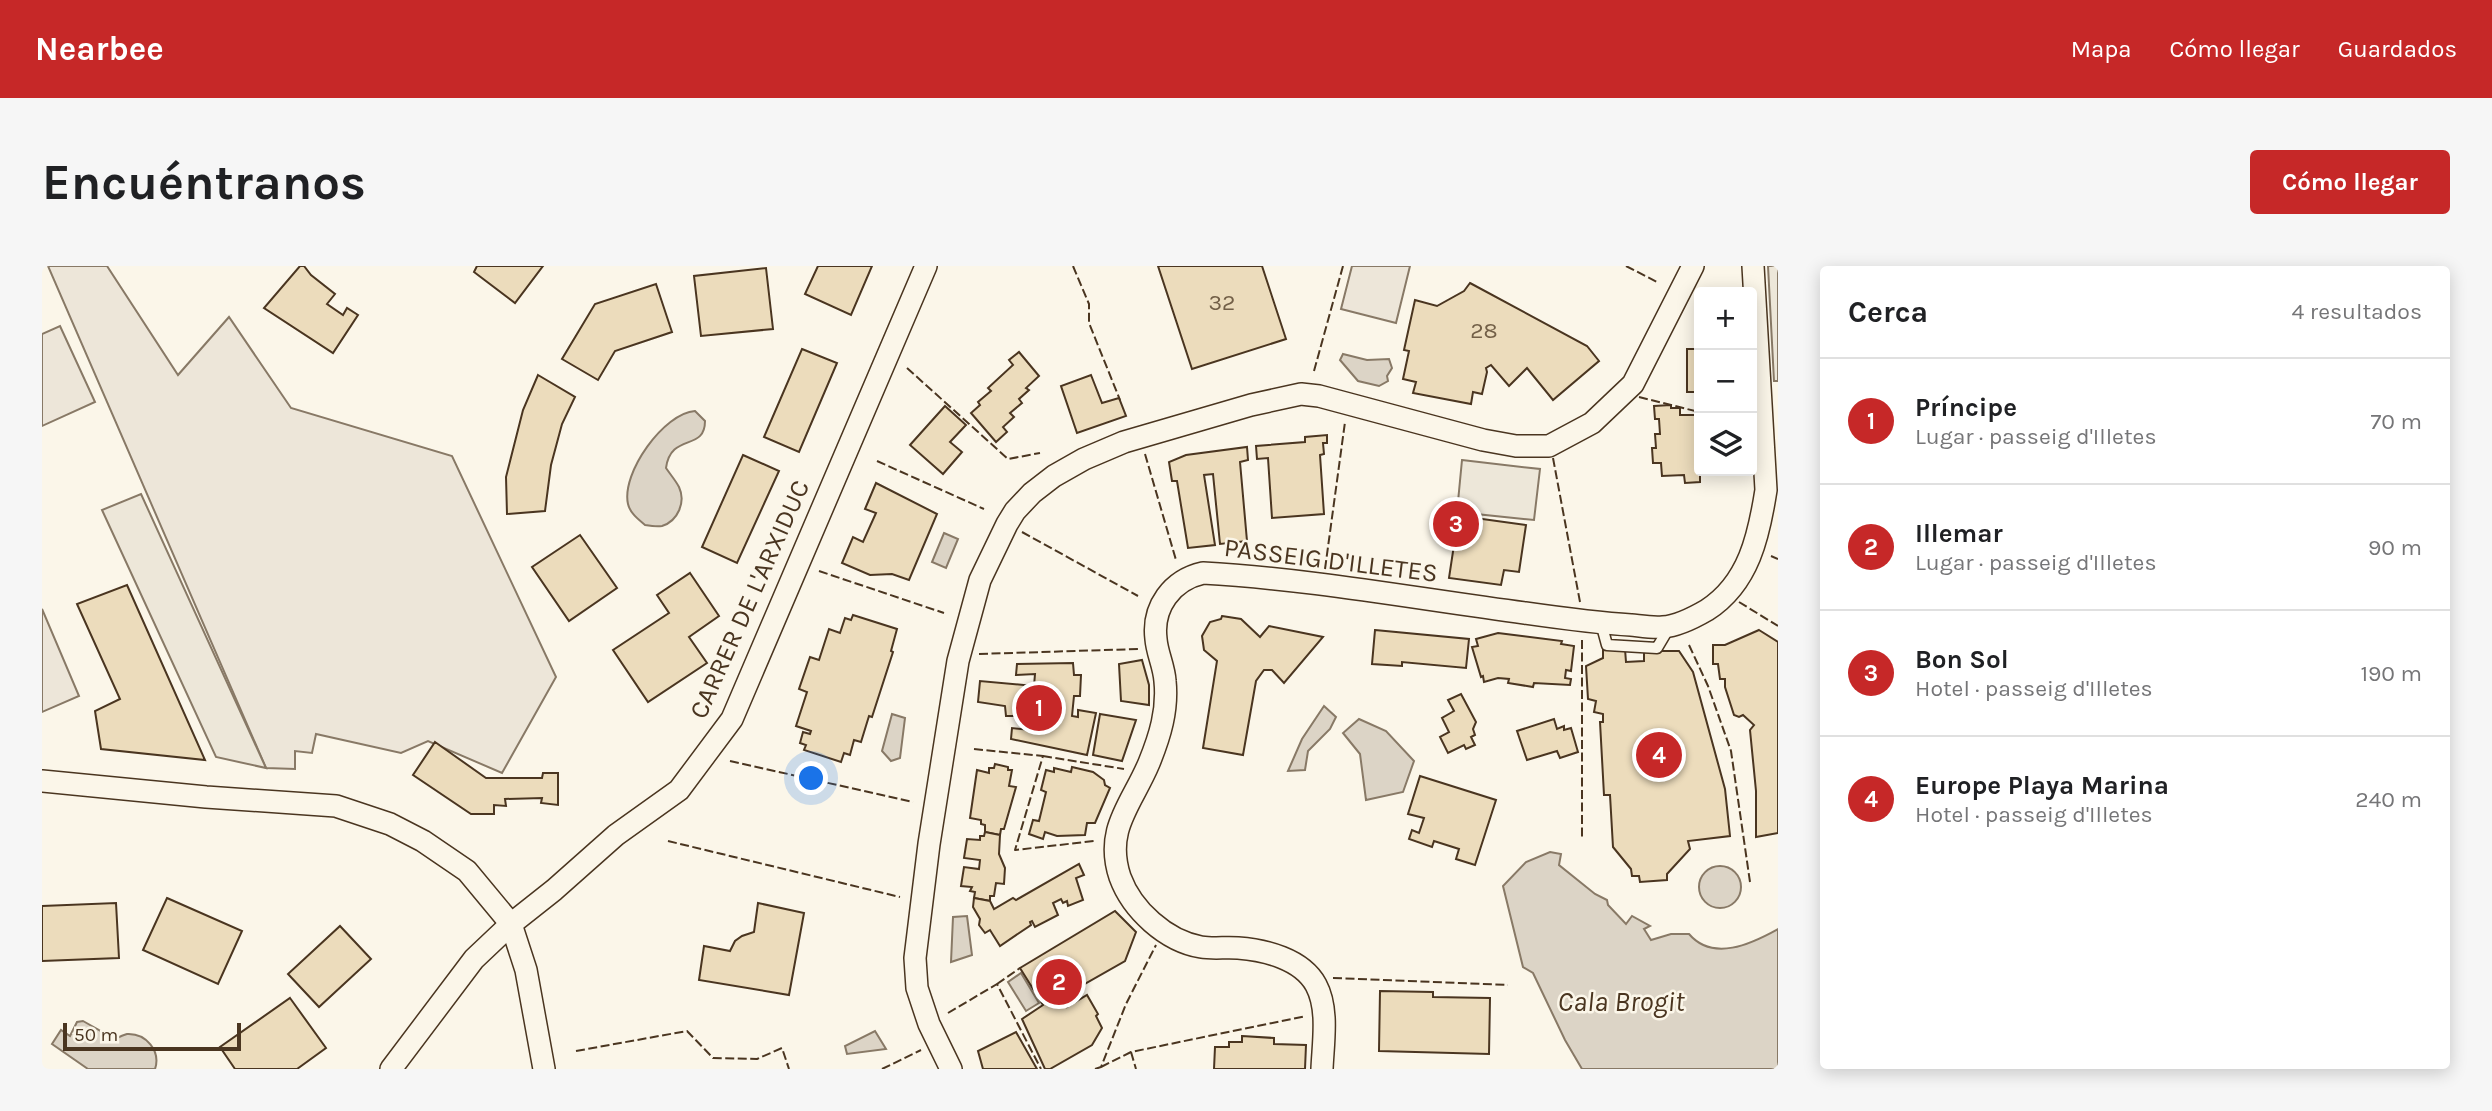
<!DOCTYPE html>
<html lang="es">
<meta charset="utf-8">
<style>
:root{--surface:#fff;--page:#f6f6f6;--text:#202124;--muted:#757577;--line:#e0e0e0;--accent:#c62828}
body{margin:0;font-family:Karla,sans-serif;background:var(--page);color:var(--text)}
.controls{position:absolute;right:21px;top:21px;display:grid;overflow:hidden;border-radius:7px;box-shadow:0 4px 18px #0003}
.controls button{width:63px;height:63px;display:grid;place-items:center;padding:0;border:0;border-bottom:2px solid var(--line);background:var(--surface);color:var(--text);font:35px sans-serif}
.scale{position:absolute;left:21px;bottom:18px;width:178px;box-sizing:border-box;padding-left:7px;border:4px solid #4a3520;border-top:0;font-size:19px;line-height:24px;white-space:nowrap;color:#4a3520;-webkit-text-stroke:5px #fbf6e9;paint-order:stroke}
.you{position:absolute;left:770px;top:513px;width:24px;height:24px;margin:-18px;border:5px solid #fff;border-radius:50%;background:#1a73e8;box-shadow:0 0 0 10px #1a73e833}
.badge{display:grid;place-items:center;width:46px;height:46px;border-radius:50%;background:var(--accent);color:#fff;font-size:23px;font-weight:700}
.pin{position:absolute;translate:-50% -50%;border:4px solid #fff;box-shadow:0 2px 7px #0006}
.list{margin:0;padding:0;list-style:none}
h2{display:flex;justify-content:space-between;align-items:center;height:91px;margin:0;padding:0 28px;font-size:30px}
h2 small{font-size:23px;font-weight:400;color:var(--muted)}
.list li{display:grid;grid-template-columns:46px 1fr auto;gap:21px;align-items:center;box-sizing:border-box;height:126px;padding:0 28px;border-top:2px solid var(--line)}
.list b{display:block;font-size:26px;white-space:nowrap}
.list p{margin:0;font-size:23px;white-space:nowrap;color:var(--muted)}
.list em{font-size:23px;font-style:normal;color:var(--muted)}
.icon{flex:none;width:38px;height:38px;fill:none;stroke:currentColor;stroke-width:2;stroke-linecap:round;stroke-linejoin:round}
.map{position:relative;flex:none;width:1736px;height:803px;overflow:hidden;border-radius:7px}
header{display:flex;align-items:center;gap:42px;box-sizing:border-box;height:98px;padding:0 35px;background:var(--accent);color:#fff}
header strong{font-size:33px}
nav{display:flex;gap:38px;margin-inline-start:auto;font-size:24px}
.intro{display:flex;align-items:center;justify-content:space-between;box-sizing:border-box;height:168px;padding:0 42px}
h1{margin:0;font-size:49px}
.button{padding:18px 32px;border-radius:7px;background:var(--accent);color:#fff;font-size:24px;font-weight:700}
main{display:flex;gap:42px;padding:0 42px}
aside{flex:1;background:var(--surface);border-radius:7px;box-shadow:0 4px 18px #0003}
.map>svg:first-child{display:block}
.green{fill:#ede6d9;stroke:#887966;stroke-width:2}
.parking{fill:#ede7d9;stroke:#887966;stroke-width:2}
.water{fill:#dcd4c6;stroke:#887966;stroke-width:2}
.building{fill:#ecdcbc;stroke:#4a3520;stroke-width:2}
.lines{fill:none;stroke-linecap:round;stroke-linejoin:round}
.service-casing{stroke:#4a3520;stroke-width:13}
.minor-casing{stroke:#4a3520;stroke-width:24}
.service{stroke:#fbf6e9;stroke-width:10}
.minor{stroke:#fbf6e9;stroke-width:21}
.fence{stroke:#4a3520;stroke-width:2;stroke-dasharray:9 3.5;stroke-linecap:butt}
.labels{text-anchor:middle;stroke-width:5;stroke-linejoin:round;paint-order:stroke}
.number-label{font-size:23px;fill:#725f47}
.street-label{font-size:26px;fill:#4a3520;stroke:#fbf6e9}
.water-label{font-size:28px;font-style:italic;fill:#4a3520;stroke:#fbf6e9}
</style>
<header>
<strong>Nearbee</strong>
<nav><a>Mapa</a><a>Cómo llegar</a><a>Guardados</a></nav>
</header>
<div class="intro"><h1>Encuéntranos</h1><a class="button">Cómo llegar</a></div>
<main>
<div class="map">
<svg width="1736" height="803" viewBox="0 0 1736 803">
<rect width="100%" height="100%" fill="#fbf6e9"/>
<g class="green">
<polygon points="6,0 65,0 136,109 187,51 249,142 410,190 514,411 460,507 386,475 359,487 274,468 270,487 253,485 253,503 224,502"/>
<polygon points="1310,0 1368,0 1354,57 1299,43"/>
<polygon points="18,60 53,136 0,160 0,68"/>
<polygon points="0,343 37,430 0,446"/>
</g>
<g class="parking">
<polygon points="1726,0 1736,0 1736,115 1732,115"/>
<polygon points="1420,194 1498,203 1492,254 1415,246"/>
<polygon points="99,228 224,502 174,491 60,244"/>
</g>
<g class="water">
<polygon points="1301,88 1325,94 1347,93 1350,102 1345,110 1346,115 1337,120 1316,115 1298,94"/>
<path d="M653,145L663,155C663,186 629,166 624,202C628,208 634,215 637,221C644,236 636,255 620,260C615,261 609,260 603,259C596,253 588,247 586,238C579,207 622,147 653,145Z"/>
<polygon points="902,267 916,273 904,302 890,296"/>
<polygon points="1282,440 1294,451 1288,463 1266,485 1263,504 1246,505 1260,473"/>
<polygon points="850,448 863,452 858,492 849,495 840,485"/>
<polygon points="1317,453 1344,465 1372,495 1361,526 1324,534 1318,488 1301,467"/>
<path d="M1508,586L1519,588L1517,599L1553,628L1565,634L1566,639L1584,658L1590,650L1608,660L1602,663L1609,674L1629,668H1647C1671,696 1709,678 1736,663V803H1540L1523,774L1491,707L1481,701L1461,620L1484,596Z"/>
<circle cx="1678" cy="621" r="21"/>
<polygon points="925,650 930,689 909,696 911,651"/>
<polygon points="979,707 997,737 984,745 966,716"/>
<path d="M41,755L73,773C77,771 81,769 85,768C104,767 119,785 113,803H46L10,778L19,764L28,770L35,756Z"/>
<polygon points="833,765 844,783 805,788 803,780"/>
</g>
<g class="building">
<polygon points="258,0 262,0 269,9 293,28 285,38 301,49 305,42 316,49 291,87 222,42"/>
<polygon points="435,0 501,0 473,37 432,6"/>
<polygon points="776,0 830,0 809,49 763,28"/>
<polygon points="1116,0 1220,0 1244,73 1150,103"/>
<polygon points="724,2 731,63 659,70 652,10"/>
<polygon points="1428,17 1545,80 1557,95 1511,134 1485,102 1467,120 1449,99 1444,102 1445,106 1440,128 1431,126 1429,138 1371,127 1374,116 1361,113 1367,85 1362,84 1373,34 1395,40 1422,25"/>
<polygon points="614,18 630,66 573,85 556,114 520,93 553,38"/>
<polygon points="760,83 795,97 757,186 722,171"/>
<rect x="1645" y="83" width="12" height="43"/>
<polygon points="977,86 997,110 984,122 987,124 977,133 980,137 968,147 972,151 961,161 965,166 954,176 929,147 938,139 936,136 949,125 946,122 971,99 967,94"/>
<polygon points="496,109 533,131 520,158 509,199 503,245 465,248 464,211 481,144"/>
<polygon points="1049,109 1060,137 1077,132 1084,150 1035,167 1019,120"/>
<polygon points="1629,139 1629,142 1638,142 1638,149 1657,149 1657,205 1662,205 1662,208 1658,208 1658,216 1643,217 1642,209 1620,210 1619,197 1611,197 1610,182 1614,182 1613,168 1618,168 1617,153 1613,153 1612,140"/>
<polygon points="903,140 924,159 908,176 920,186 901,208 868,179"/>
<polygon points="1285,169 1285,177 1281,177 1282,188 1278,189 1282,248 1230,252 1226,192 1215,193 1214,180 1263,176 1263,171"/>
<polygon points="1205,181 1206,194 1198,196 1205,275 1178,278 1171,208 1162,209 1173,279 1146,282 1135,215 1130,215 1127,196 1144,189"/>
<polygon points="701,189 737,205 695,297 660,281"/>
<polygon points="834,217 895,248 867,314 850,308 828,309 800,297 811,271 821,276 834,247 823,243"/>
<polygon points="1404,248 1484,259 1477,306 1462,304 1459,319 1407,312 1412,279 1399,278"/>
<polygon points="538,269 575,322 527,355 490,301"/>
<polygon points="648,307 677,350 647,371 665,397 606,436 571,384 627,347 615,329"/>
<polygon points="85,319 163,494 59,483 53,445 78,433 35,338"/>
<polygon points="811,349 855,363 849,385 851,386 830,451 827,450 819,476 812,474 808,489 802,487 799,496 762,484 764,479 758,477 761,466 768,468 769,465 754,460 765,426 757,423 768,391 777,394 787,363 798,367 803,352 809,354"/>
<polygon points="1180,350 1199,353 1218,371 1227,360 1281,371 1242,417 1230,404 1222,404 1214,415 1201,489 1161,482 1175,395 1162,384 1160,370 1168,356 1179,353"/>
<polygon points="1333,364 1427,373 1424,402 1360,396 1360,400 1330,398"/>
<polygon points="1717,364 1736,376 1736,567 1714,571 1714,525 1708,464 1712,459 1701,449 1697,451 1692,449 1683,421 1683,413 1678,413 1676,398 1671,398 1671,379 1683,379"/>
<polygon points="1456,367 1520,375 1519,378 1532,380 1529,405 1524,404 1523,412 1529,413 1528,419 1492,417 1491,421 1466,417 1467,413 1456,412 1442,416 1441,410 1439,411 1430,381 1436,380 1434,373"/>
<polygon points="1583,383 1584,396 1602,395 1602,385 1637,385 1651,406 1683,523 1688,570 1646,575 1648,583 1625,608 1625,614 1598,616 1597,610 1590,610 1589,603 1571,581 1568,529 1562,529 1558,456 1561,456 1561,448 1552,446 1554,435 1546,433 1544,400 1561,392 1561,384"/>
<polygon points="1100,394 1107,419 1107,439 1079,435 1077,398"/>
<polygon points="1031,397 1032,409 1039,409 1038,430 1032,430 1030,450 1036,451 1036,444 1054,447 1045,489 969,473 970,462 988,464 989,450 964,450 963,440 936,436 938,415 992,420 993,408 974,409 975,398"/>
<polygon points="1419,428 1434,456 1431,463 1433,469 1429,471 1433,479 1424,483 1422,479 1406,487 1398,471 1407,466 1400,452 1412,445 1406,434"/>
<polygon points="1058,448 1094,454 1080,495 1051,489"/>
<polygon points="1512,453 1515,463 1522,460 1522,464 1529,462 1536,486 1518,492 1515,485 1485,494 1475,465"/>
<polygon points="393,476 444,512 500,512 501,507 516,507 516,539 499,537 500,532 463,533 464,540 452,539 452,548 429,548 371,509"/>
<polygon points="953,498 966,501 966,504 970,504 967,520 974,521 962,563 959,563 958,569 943,566 943,559 939,558 939,554 928,552 935,504 947,507 947,502 952,502"/>
<polygon points="1030,501 1051,506 1062,514 1063,519 1068,522 1053,557 1045,557 1043,569 1015,570 1003,566 1001,573 987,568 991,554 997,555 1004,526 999,524 1004,504 1012,506 1012,502 1029,506"/>
<polygon points="1378,510 1454,534 1433,599 1414,593 1417,583 1392,575 1390,581 1367,573 1370,564 1377,567 1382,552 1366,548"/>
<polygon points="943,566 958,569 957,588 963,602 962,618 954,617 952,630 948,630 948,635 932,632 933,626 928,625 930,621 919,620 922,601 937,603 938,594 922,592 925,573 938,574 938,570 942,570"/>
<polygon points="1037,598 1042,609 1034,612 1041,634 1026,640 1025,635 1021,637 1019,633 1011,637 1016,649 993,661 990,655 988,656 989,659 958,680 948,664 943,667 937,659 938,653 931,641 932,632 948,635 952,643 971,632 974,634"/>
<polygon points="125,632 200,665 176,718 101,684"/>
<polygon points="74,637 77,692 0,695 0,640"/>
<polygon points="716,637 762,647 747,729 657,714 662,680 688,685 693,675 700,670 712,666"/>
<polygon points="1073,645 1094,666 1083,695 1020,731 1025,741 1045,729 1056,748 1054,750 1060,762 1050,779 1008,803 1003,803 980,753 1001,739 978,702"/>
<polygon points="298,660 329,693 277,741 246,708"/>
<polygon points="1338,725 1391,726 1391,731 1448,732 1447,788 1337,785"/>
<polygon points="248,732 284,782 255,803 193,803 178,781"/>
<polygon points="974,766 995,803 941,803 936,785"/>
<polygon points="1200,770 1232,772 1232,778 1264,779 1263,803 1172,803 1173,781 1187,781 1187,776 1200,776"/>
</g>
<g class="lines">
<defs>
<polyline id="service" points="1559,357 1565,379 1615,382 1628,360"/>
<g id="minor">
<polyline points="0,515 164,531 294,540 348,558 381,575 425,605 469,658 484,704 502,803"/>
<polyline points="349,803 432,693 469,658 512,624 574,569 637,524 690,453 884,0"/>
<polyline points="909,803 887,758 875,722 873,692 887,578 916,395 938,314 965,258 973,245 990,227 1012,210 1042,193 1082,176 1209,139 1259,128 1277,130 1441,174 1474,180 1507,180 1550,157 1591,118 1651,0"/>
<path d="M1280,803C1281,777 1287,743 1274,719C1260,693 1223,684 1196,682C1184,681 1171,683 1159,681C1124,675 1090,644 1078,611C1062,563 1090,538 1107,497C1118,470 1126,444 1123,415C1122,400 1115,387 1114,373C1110,341 1130,314 1161,307C1269,313 1376,333 1483,347C1518,352 1553,357 1589,359C1599,360 1610,362 1621,361C1635,360 1653,351 1665,344C1707,317 1717,269 1724,224L1711,0"/>
</g>
</defs>
<use href="#service" class="service-casing"/>
<use href="#minor" class="minor-casing"/>
<use href="#service" class="service"/>
<use href="#minor" class="minor"/>
<g class="fence">
<polyline points="1031,0 1047,38 1047,57 1078,134"/>
<polyline points="1584,0 1615,16"/>
<polyline points="865,102 966,193 998,187"/>
<polyline points="1272,105 1301,0"/>
<polyline points="1597,131 1657,146"/>
<polyline points="1103,188 1134,294"/>
<polyline points="1511,192 1538,336"/>
<polyline points="835,195 942,243"/>
<polyline points="980,266 1096,330"/>
<polyline points="1729,290 1736,293"/>
<polyline points="1283,303 1303,156"/>
<polyline points="777,305 902,347"/>
<polyline points="1697,336 1736,360"/>
<polyline points="1540,374 1540,572"/>
<polyline points="1647,379 1666,420 1689,485 1708,616"/>
<polyline points="937,388 1096,383"/>
<polyline points="932,483 1001,490 973,584 1052,575"/>
<polyline points="1001,490 1082,503"/>
<polyline points="688,495 871,536"/>
<polyline points="626,575 858,631"/>
<polyline points="1291,712 1466,719"/>
<polyline points="955,718 978,702"/>
<polyline points="906,747 955,718 999,803"/>
<polyline points="534,785 645,765 671,792 715,793 740,782 747,803"/>
<polyline points="1089,786 1094,803"/>
<polyline points="1059,801 1089,786 1264,750"/>
<polyline points="840,803 879,784"/>
<polyline points="1053,803 1059,801 1084,738 1114,679"/>
</g>
</g>
<g class="labels">
<g class="number-label">
<text x="1180" y="44">32</text>
<text x="1442" y="72">28</text>
</g>
<g class="street-label">
<text transform="translate(1289 294) rotate(7)" y="9">PASSEIG D'ILLETES</text>
<text transform="translate(707 333) rotate(-66)" y="9">CARRER DE L'ARXIDUC</text>
</g>
<g class="water-label">
<text x="1579" y="745">Cala Brogit</text>
</g>
</g>
</svg>
<div class="controls">
<button>+</button>
<button>−</button>
<button><svg class="icon" aria-label="layers" viewBox="0 0 24 24"><path d="M12 4l9 5-9 5-9-5zM3 14l9 5 9-5"/></svg></button>
</div>
<div class="scale">50 m</div>
<div class="you"></div>
<div class="pin badge" style="left:997px;top:442px">1</div>
<div class="pin badge" style="left:1017px;top:716px">2</div>
<div class="pin badge" style="left:1414px;top:258px">3</div>
<div class="pin badge" style="left:1617px;top:489px">4</div>
</div>
<aside>
<h2>Cerca<small>4 resultados</small></h2>
<ul class="list">
<li><span class="badge">1</span><div><b>Príncipe</b><p>Lugar · passeig d'Illetes</p></div><em>70 m</em></li>
<li><span class="badge">2</span><div><b>Illemar</b><p>Lugar · passeig d'Illetes</p></div><em>90 m</em></li>
<li><span class="badge">3</span><div><b>Bon Sol</b><p>Hotel · passeig d'Illetes</p></div><em>190 m</em></li>
<li><span class="badge">4</span><div><b>Europe Playa Marina</b><p>Hotel · passeig d'Illetes</p></div><em>240 m</em></li>
</ul>
</aside>
</main>
